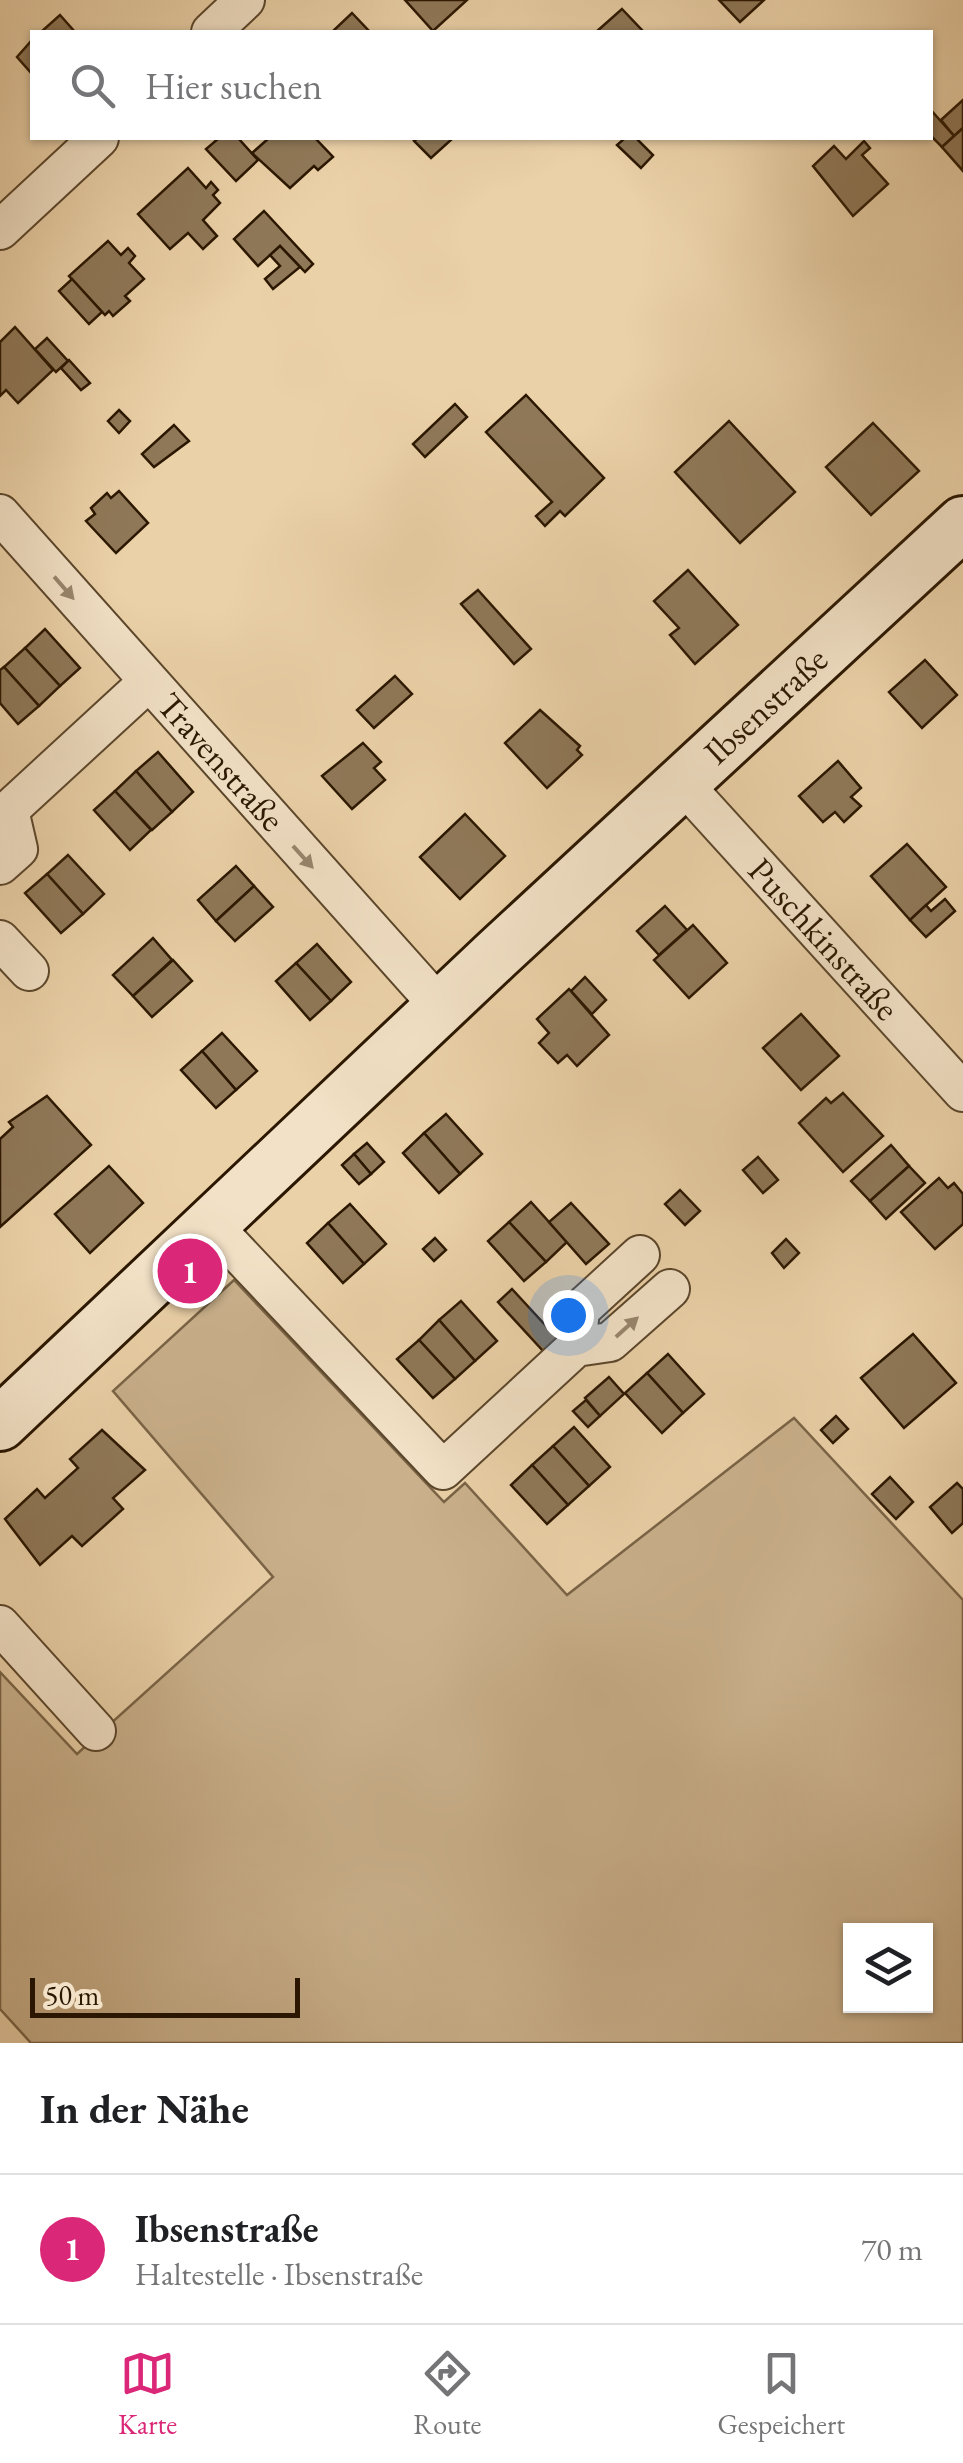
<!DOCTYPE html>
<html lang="de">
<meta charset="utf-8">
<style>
:root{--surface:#fff;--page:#f2f2f2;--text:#202124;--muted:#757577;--line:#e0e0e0;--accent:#db2777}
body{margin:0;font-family:"EB Garamond",serif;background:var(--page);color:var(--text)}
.controls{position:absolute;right:30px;bottom:30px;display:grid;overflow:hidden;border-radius:0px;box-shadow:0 2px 8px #0004}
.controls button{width:90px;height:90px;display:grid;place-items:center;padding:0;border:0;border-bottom:2px solid var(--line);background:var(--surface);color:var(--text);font:50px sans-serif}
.scale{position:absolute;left:30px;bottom:25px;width:270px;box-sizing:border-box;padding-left:10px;border:5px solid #2b1701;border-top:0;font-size:28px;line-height:35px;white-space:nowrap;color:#2b1701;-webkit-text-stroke:8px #f2e1c6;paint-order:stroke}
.you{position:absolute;left:568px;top:1315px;width:35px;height:35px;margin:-25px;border:8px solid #fff;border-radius:50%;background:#1a73e8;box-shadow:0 0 0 15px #1a73e833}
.badge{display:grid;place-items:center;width:65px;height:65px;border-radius:50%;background:var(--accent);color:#fff;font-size:32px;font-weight:700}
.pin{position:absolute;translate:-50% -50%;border:5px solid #fff;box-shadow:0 2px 10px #0006}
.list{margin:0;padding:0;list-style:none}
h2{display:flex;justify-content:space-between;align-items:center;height:130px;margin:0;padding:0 40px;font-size:42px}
h2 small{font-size:32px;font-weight:400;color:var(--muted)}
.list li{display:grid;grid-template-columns:65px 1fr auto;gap:30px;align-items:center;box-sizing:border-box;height:150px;padding:0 40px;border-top:2px solid var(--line)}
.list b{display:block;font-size:38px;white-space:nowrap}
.list p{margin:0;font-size:32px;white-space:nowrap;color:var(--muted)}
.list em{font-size:32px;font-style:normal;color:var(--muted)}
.icon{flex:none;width:55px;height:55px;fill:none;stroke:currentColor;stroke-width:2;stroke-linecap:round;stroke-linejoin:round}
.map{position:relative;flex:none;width:963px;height:2043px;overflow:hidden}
.search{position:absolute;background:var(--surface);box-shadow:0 2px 8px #0004;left:30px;right:30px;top:30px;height:110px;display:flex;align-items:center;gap:25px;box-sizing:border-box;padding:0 35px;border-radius:0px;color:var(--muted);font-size:38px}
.sheet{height:280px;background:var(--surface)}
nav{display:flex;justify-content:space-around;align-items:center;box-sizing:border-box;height:140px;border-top:2px solid var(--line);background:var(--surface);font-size:28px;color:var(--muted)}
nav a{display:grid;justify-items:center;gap:5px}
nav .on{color:var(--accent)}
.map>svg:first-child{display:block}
.green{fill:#cab18c;stroke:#7a6446;stroke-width:2.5;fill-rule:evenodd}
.building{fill:#8f7858;stroke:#2b1701;stroke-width:2.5}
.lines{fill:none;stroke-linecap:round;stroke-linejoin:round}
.street-casing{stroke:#5b462b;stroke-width:42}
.secondary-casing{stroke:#2b1701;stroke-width:58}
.street{stroke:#f2e1c6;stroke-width:38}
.secondary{stroke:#f2e1c6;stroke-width:52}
.oneway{fill:#98866d}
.labels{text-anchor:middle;stroke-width:9;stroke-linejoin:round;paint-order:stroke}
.street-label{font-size:35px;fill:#2b1701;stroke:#f2e1c6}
</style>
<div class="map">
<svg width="963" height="2043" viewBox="0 0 963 2043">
<rect width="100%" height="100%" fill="#ebd1a8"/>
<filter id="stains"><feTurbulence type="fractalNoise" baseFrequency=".002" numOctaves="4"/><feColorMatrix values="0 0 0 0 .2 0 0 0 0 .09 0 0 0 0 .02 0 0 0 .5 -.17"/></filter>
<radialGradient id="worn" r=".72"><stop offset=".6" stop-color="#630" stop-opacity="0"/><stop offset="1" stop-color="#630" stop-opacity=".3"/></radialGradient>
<path class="green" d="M234,1280L444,1502L465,1483L567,1595L794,1418L963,1600V2043H31L0,2009V1672L77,1754L273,1577L113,1391ZM850,1930H926V2006H850Z"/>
<g class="building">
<polygon points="405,0 467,0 433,31"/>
<polygon points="719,0 764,0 740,22"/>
<polygon points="622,9 643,31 650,32 596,32"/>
<polygon points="352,13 370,32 332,32"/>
<polygon points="60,15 75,32 41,32"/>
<polygon points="32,40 32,74 17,57"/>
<polygon points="963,100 963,128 954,136 941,120"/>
<polygon points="930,109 954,136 942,147 930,135"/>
<polygon points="963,128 963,171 942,147"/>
<polygon points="219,138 238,138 258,160 236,181 206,149"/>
<polygon points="269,138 315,138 333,157 318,170 314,166 290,188 252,153"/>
<polygon points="418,138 451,138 452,139 431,158 414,141"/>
<polygon points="625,138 636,138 653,155 641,168 617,145"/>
<polygon points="864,141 870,148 862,155 888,184 853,216 813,166 834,146 846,159"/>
<polygon points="188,168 206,188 211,182 218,190 213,195 220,203 203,220 217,236 203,249 188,233 170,249 138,214"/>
<polygon points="264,211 313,264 305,272 280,246 258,266 234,239"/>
<polygon points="108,241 121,255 128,248 135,256 129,263 144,279 125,296 130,301 113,316 109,311 105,315 69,276"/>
<polygon points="280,246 300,267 273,289 265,279 280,266 270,255"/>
<polygon points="72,279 102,312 89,324 59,291"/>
<polygon points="15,327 53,370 18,403 6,390 0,396 0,342"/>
<polygon points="47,338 68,361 56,372 35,349"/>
<polygon points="69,360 90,383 81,390 61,368"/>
<polygon points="526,395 604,478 565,516 560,511 545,526 536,516 552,502 486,432"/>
<polygon points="455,404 467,417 425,457 413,444"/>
<polygon points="119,410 130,421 119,433 108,421"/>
<polygon points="729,421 795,492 740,543 675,472"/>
<polygon points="873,423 919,471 871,515 826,467"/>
<polygon points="174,425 189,441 154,467 142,454"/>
<polygon points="119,491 148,523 116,553 86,521 95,514 91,508 107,493 111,498"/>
<polygon points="688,570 738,625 695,664 670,635 679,628 654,601"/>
<polygon points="478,590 531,649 514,664 461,604"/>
<polygon points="45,629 80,668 60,686 25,648"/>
<polygon points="25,648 60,686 39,706 4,667"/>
<polygon points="925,660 957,695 922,728 889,692"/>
<polygon points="4,667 39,706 18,724 0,703 0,670"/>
<polygon points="395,676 412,694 374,728 357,710"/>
<polygon points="540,710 580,746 577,750 582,755 547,788 505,743"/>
<polygon points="363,743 381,762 374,768 385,780 352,809 322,776"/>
<polygon points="158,752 193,792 172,812 136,771"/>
<polygon points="838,761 861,788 851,797 861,806 844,822 835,812 823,822 799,796"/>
<polygon points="136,771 172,812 152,830 115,791"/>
<polygon points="115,791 151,830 130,850 94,810"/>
<polygon points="465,814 505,856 460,899 420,857"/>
<polygon points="907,844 946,887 910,920 871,876"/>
<polygon points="68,855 104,894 83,914 47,874"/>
<polygon points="236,866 254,886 216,921 198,900"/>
<polygon points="47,874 83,914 61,933 25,893"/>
<polygon points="254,886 273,907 235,941 216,921"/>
<polygon points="945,899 955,911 926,937 910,920 926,905 931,911"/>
<polygon points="665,906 687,930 659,955 637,931"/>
<polygon points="693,925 727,963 689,998 654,960"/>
<polygon points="153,938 172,960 133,996 113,975"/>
<polygon points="317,944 351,982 331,1001 296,963"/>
<polygon points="173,960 192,981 152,1017 133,996"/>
<polygon points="296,963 331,1001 310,1020 276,981"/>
<polygon points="585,977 606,1000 592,1014 571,991"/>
<polygon points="569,989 609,1035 577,1066 567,1055 558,1063 539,1043 549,1033 537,1019"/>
<polygon points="801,1014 839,1056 801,1090 763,1048"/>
<polygon points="222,1033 257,1071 236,1090 202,1051"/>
<polygon points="202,1051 236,1090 216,1108 181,1070"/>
<polygon points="843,1093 883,1136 843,1172 799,1123 826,1098 831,1103"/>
<polygon points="47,1096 91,1145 0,1227 0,1139 13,1127 9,1122"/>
<polygon points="446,1114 482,1154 460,1174 424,1133"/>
<polygon points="424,1133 460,1174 439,1193 403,1153"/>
<polygon points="367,1143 384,1162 371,1174 354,1154"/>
<polygon points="891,1145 909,1166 870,1201 851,1181"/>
<polygon points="354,1154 371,1174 359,1184 342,1165"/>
<polygon points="758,1157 778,1180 763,1193 743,1170"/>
<polygon points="109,1166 143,1203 90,1253 55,1214"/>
<polygon points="909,1166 925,1183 886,1219 870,1201"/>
<polygon points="939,1178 948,1188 954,1183 963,1194 963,1224 935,1249 901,1212"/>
<polygon points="680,1190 700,1211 685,1225 665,1204"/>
<polygon points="531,1202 567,1242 546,1262 509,1222"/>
<polygon points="571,1203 609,1244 586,1264 549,1222"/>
<polygon points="350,1204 386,1244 364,1264 328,1223"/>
<polygon points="509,1222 546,1262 524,1281 488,1241"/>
<polygon points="328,1223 364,1264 343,1283 307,1243"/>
<polygon points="435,1238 446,1250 434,1261 423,1249"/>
<polygon points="786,1239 799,1253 784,1268 772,1253"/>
<polygon points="512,1289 558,1339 544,1352 498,1302"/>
<polygon points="461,1301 497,1341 475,1361 439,1320"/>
<polygon points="439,1320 475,1361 455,1379 419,1340"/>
<polygon points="913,1334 956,1383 904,1428 861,1378"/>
<polygon points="419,1340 455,1379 433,1398 397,1359"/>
<polygon points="668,1354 704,1394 683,1413 647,1373"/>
<polygon points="647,1373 683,1413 662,1433 625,1393"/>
<polygon points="609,1377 624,1394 600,1416 585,1398"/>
<polygon points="586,1400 600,1416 588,1427 573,1411"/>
<polygon points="836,1416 848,1429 833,1443 821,1430"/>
<polygon points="574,1427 610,1467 589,1486 553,1446"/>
<polygon points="102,1430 145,1470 113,1498 123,1509 82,1546 72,1536 40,1565 5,1519 37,1489 45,1498 78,1468 70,1459"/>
<polygon points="553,1446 589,1486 568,1505 532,1465"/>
<polygon points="532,1465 568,1505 547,1524 511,1485"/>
<polygon points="890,1477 913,1502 896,1519 872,1494"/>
<polygon points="957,1483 963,1489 963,1523 952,1533 930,1507"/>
</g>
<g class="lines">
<defs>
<g id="street">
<polyline points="211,32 245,0"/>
<polyline points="0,230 99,138"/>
<path id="s1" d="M0,514L442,1009"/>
<path id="s2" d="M684,785L963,1092"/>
<polyline points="9,810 147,683"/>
<polyline points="0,865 18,849 9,810"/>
<polyline points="0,940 29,971"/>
<polyline points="212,1225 443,1470 576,1347 610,1342 670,1289"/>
<polyline points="576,1347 580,1310 640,1255"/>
<polyline points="0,1625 96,1731"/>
</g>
<g id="secondary">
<path id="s3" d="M0,1424L497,954L963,523"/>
</g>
</defs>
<use href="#street" class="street-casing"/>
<use href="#secondary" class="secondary-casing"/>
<use href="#street" class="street"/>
<use href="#secondary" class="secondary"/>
</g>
<defs><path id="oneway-solid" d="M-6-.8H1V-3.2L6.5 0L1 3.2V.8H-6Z" transform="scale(2.5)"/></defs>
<g class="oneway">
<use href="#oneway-solid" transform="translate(64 588) rotate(49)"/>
<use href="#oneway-solid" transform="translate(303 857) rotate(48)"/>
<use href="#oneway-solid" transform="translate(627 1327) rotate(-42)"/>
</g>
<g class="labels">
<g class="street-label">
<text dy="12" stroke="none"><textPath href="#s3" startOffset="1050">Ibsenstraße</textPath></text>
<text dy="12" stroke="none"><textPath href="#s1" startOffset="332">Travenstraße</textPath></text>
<text dy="12" stroke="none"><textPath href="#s2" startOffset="208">Puschkinstraße</textPath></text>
</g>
</g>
<rect width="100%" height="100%" filter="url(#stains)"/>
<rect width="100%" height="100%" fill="url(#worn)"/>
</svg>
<div class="controls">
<button><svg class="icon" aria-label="layers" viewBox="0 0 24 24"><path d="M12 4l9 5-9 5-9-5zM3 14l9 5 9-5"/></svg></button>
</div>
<div class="scale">50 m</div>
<div class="you"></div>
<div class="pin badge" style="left:190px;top:1271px">1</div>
<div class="search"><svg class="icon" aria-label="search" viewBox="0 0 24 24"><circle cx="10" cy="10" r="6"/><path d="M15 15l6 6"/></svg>Hier suchen</div>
</div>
<section class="sheet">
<h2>In der Nähe<small></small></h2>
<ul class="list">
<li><span class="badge">1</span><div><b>Ibsenstraße</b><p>Haltestelle · Ibsenstraße</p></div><em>70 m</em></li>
</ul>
</section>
<nav>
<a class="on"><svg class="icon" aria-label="map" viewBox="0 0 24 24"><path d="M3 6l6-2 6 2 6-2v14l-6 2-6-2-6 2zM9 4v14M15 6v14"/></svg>Karte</a>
<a><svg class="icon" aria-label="directions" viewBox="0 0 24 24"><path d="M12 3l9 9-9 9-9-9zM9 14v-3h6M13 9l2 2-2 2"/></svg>Route</a>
<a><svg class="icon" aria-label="saved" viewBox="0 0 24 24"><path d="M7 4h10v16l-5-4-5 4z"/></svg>Gespeichert</a>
</nav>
